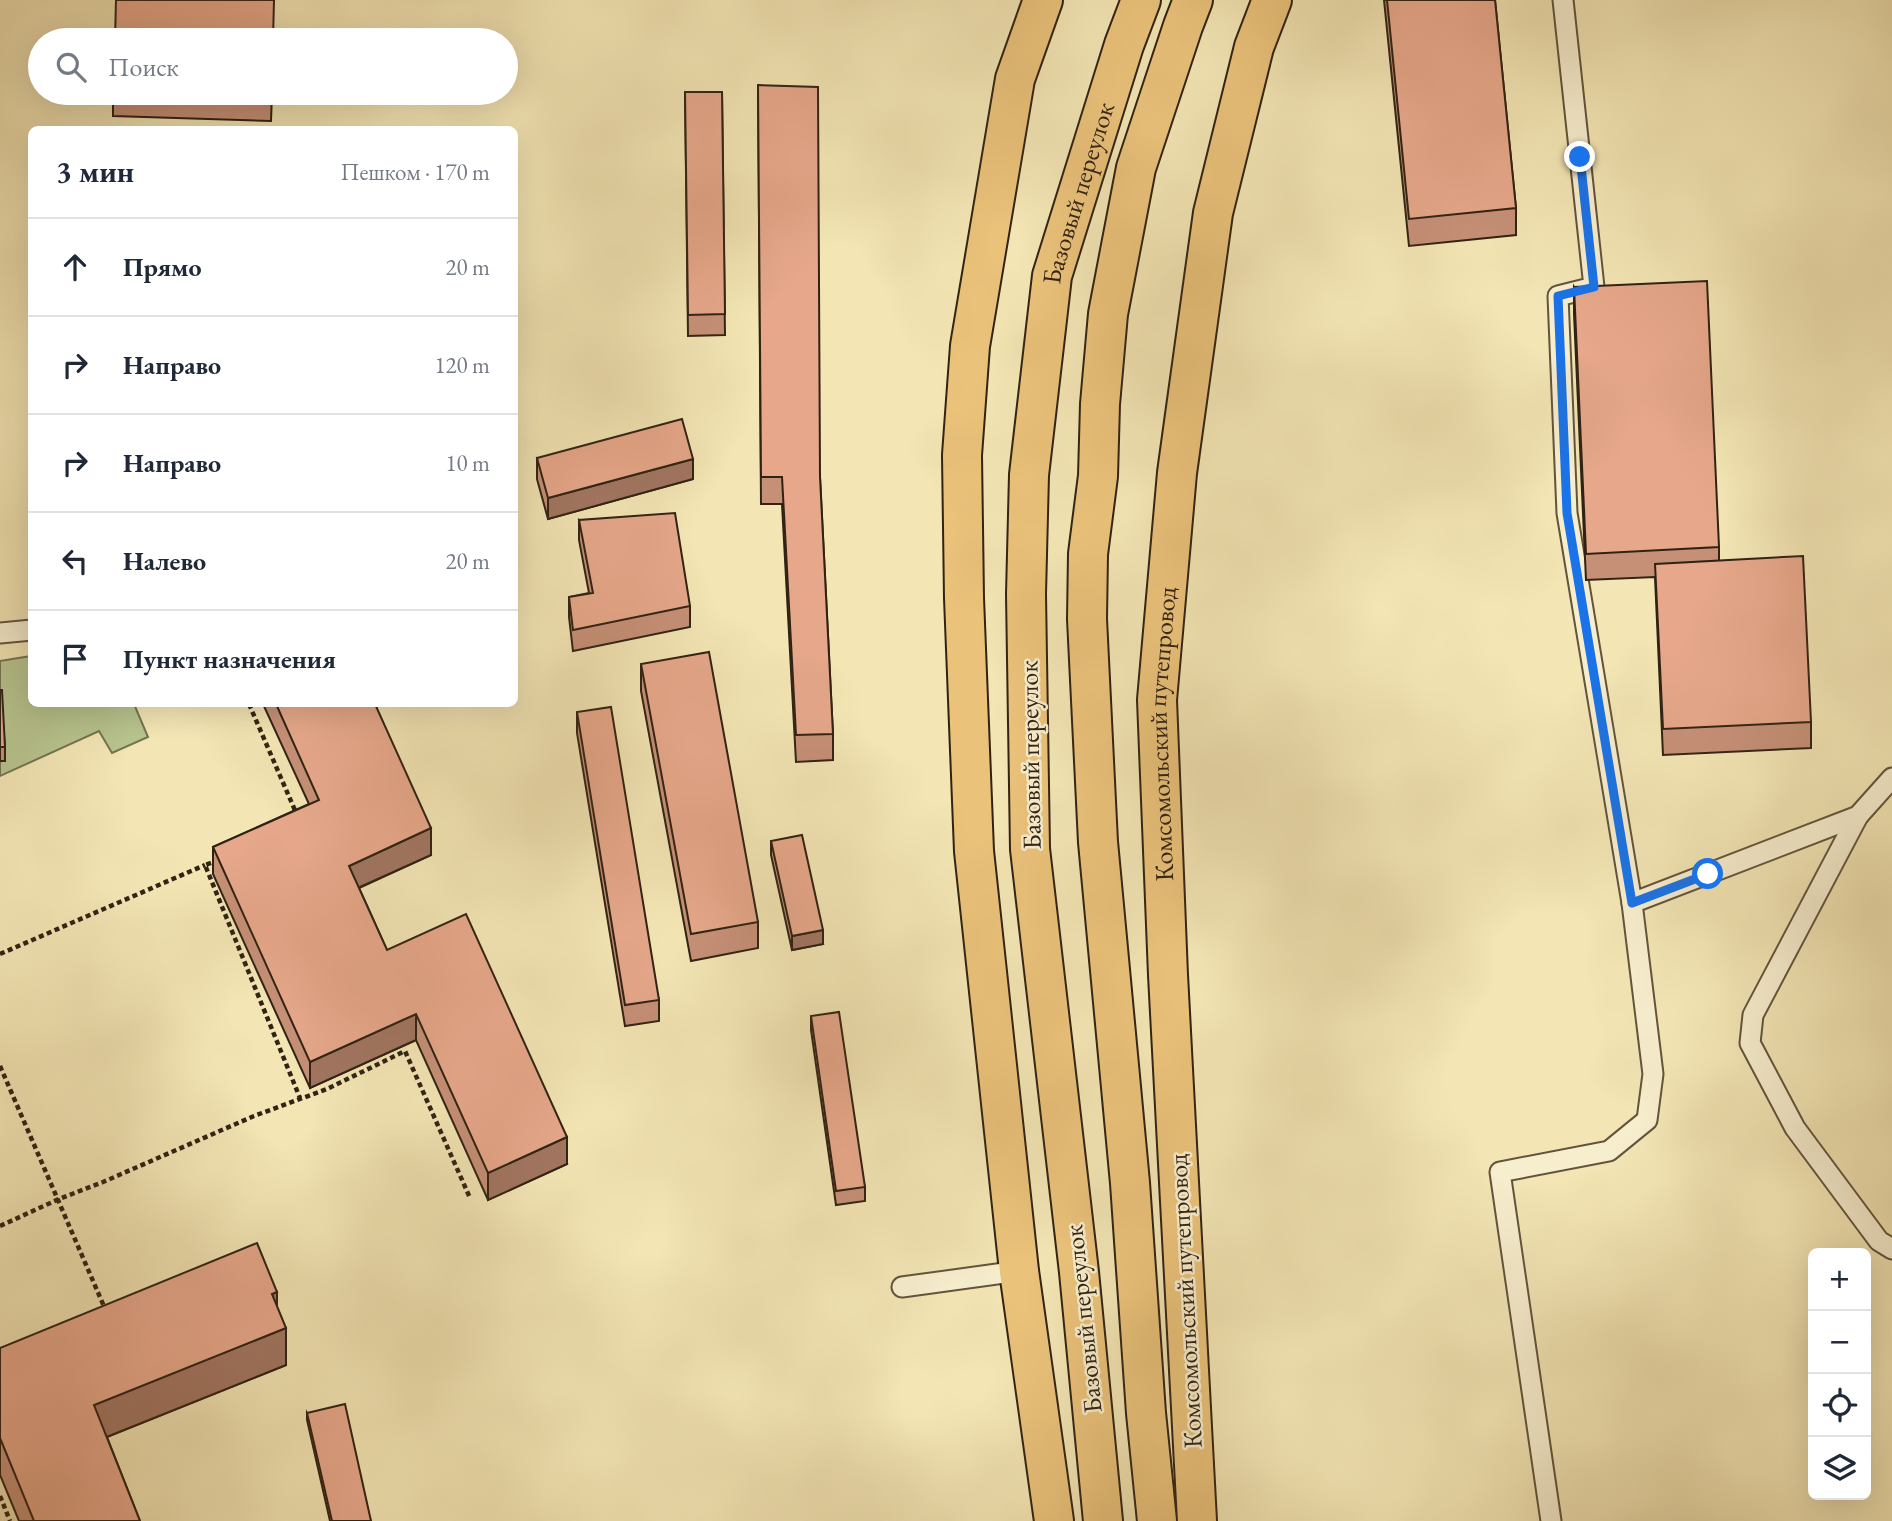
<!DOCTYPE html>
<html lang="ru">
<meta charset="utf-8">
<style>
:root{--surface:#fff;--page:#f6f6f7;--text:#1f2937;--muted:#747a83;--line:#e0e1e3}
body{margin:0;font-family:"EB Garamond",serif;background:var(--page);color:var(--text)}
.controls{position:absolute;right:21px;bottom:21px;display:grid;overflow:hidden;border-radius:10px;box-shadow:0 7px 28px #0002}
.controls button{width:63px;height:63px;display:grid;place-items:center;padding:0;border:0;border-bottom:2px solid var(--line);background:var(--surface);color:var(--text);font:35px sans-serif}
.stop{position:absolute;width:21px;height:21px;margin:-16px;border:5px solid #1a73e8;border-radius:50%;background:#fff}
.stop.end{background:#1a73e8;border-color:#fff;box-shadow:0 2px 7px #0008}
.list{margin:0;padding:0;list-style:none}
h2{display:flex;justify-content:space-between;align-items:center;height:91px;margin:0;padding:0 28px;font-size:30px}
h2 small{font-size:23px;font-weight:400;color:var(--muted)}
.list li{display:grid;grid-template-columns:46px 1fr auto;gap:21px;align-items:center;box-sizing:border-box;height:98px;padding:0 28px;border-top:2px solid var(--line)}
.list b{display:block;font-size:26px;white-space:nowrap}
.list em{font-size:23px;font-style:normal;color:var(--muted)}
.icon{flex:none;width:38px;height:38px;fill:none;stroke:currentColor;stroke-width:2;stroke-linecap:round;stroke-linejoin:round}
.map{position:relative;flex:none;width:1892px;height:1521px;overflow:hidden}
.search{position:absolute;background:var(--surface);box-shadow:0 7px 28px #0002;left:28px;top:28px;width:490px;height:77px;display:flex;align-items:center;gap:18px;box-sizing:border-box;padding:0 24px;border-radius:38px;color:var(--muted);font-size:26px}
.panel{position:absolute;background:var(--surface);box-shadow:0 7px 28px #0002;left:28px;top:126px;width:490px;height:581px;border-radius:10px}
.map>svg:first-child{display:block}
.green{fill:#b8c58f;stroke:#747452;stroke-width:2}
.lines{fill:none;stroke-linecap:round;stroke-linejoin:round}
.service-casing{stroke:#62543c;stroke-width:23}
.primary-casing{stroke:#312314;stroke-width:42}
.path{stroke:#312314;stroke-width:4.5;stroke-dasharray:5 3.5;stroke-linecap:butt}
.service{stroke:#f7eece;stroke-width:19}
.primary{stroke:#eac27a;stroke-width:38}
.wall{fill:#c69077;stroke:#312314;stroke-width:2}
.shaded-wall{fill:#a17561;stroke:#312314;stroke-width:2}
.building{fill:#e6a78a;stroke:#312314;stroke-width:2}
.route{stroke:#1a73e8;stroke-width:9}
.labels{text-anchor:middle;stroke-width:5;stroke-linejoin:round;paint-order:stroke}
.street-label{font-size:26px;fill:#312314;stroke:#f7eece}
</style>
<div class="map">
<svg width="1892" height="1521" viewBox="0 0 1892 1521">
<rect width="100%" height="100%" fill="#f3e5b4"/>
<filter id="stains"><feTurbulence type="fractalNoise" baseFrequency=".00286" numOctaves="4"/><feColorMatrix values="0 0 0 0 .2 0 0 0 0 .09 0 0 0 0 .02 0 0 0 .5 -.17"/></filter>
<radialGradient id="worn" r=".72"><stop offset=".6" stop-color="#630" stop-opacity="0"/><stop offset="1" stop-color="#630" stop-opacity=".3"/></radialGradient>
<polygon class="green" points="31,656 32,704 134,704 148,737 112,753 99,731 0,776 0,661"/>
<g class="lines">
<defs>
<g id="service">
<polyline points="1563,0 1594,287 1558,296 1567,513 1632,903"/>
<polyline points="0,633 32,630"/>
<polyline points="1858,816 1753,1015 1750,1043 1795,1128 1879,1241 1892,1249"/>
<polyline points="902,1287 1019,1271"/>
<polyline points="1551,1521 1500,1172 1609,1151 1647,1120 1653,1074 1632,903 1858,816 1892,778"/>
</g>
<g id="primary">
<polyline points="1043,0 1015,79 970,346 962,455 964,598 974,851 1019,1271 1054,1521"/>
<path id="s1" d="M1103,1521L1079,1272L1030,849L1026,594L1029,475L1052,276L1124,45L1141,0"/>
<polyline points="1157,1521 1146,1413 1130,1183 1098,842 1087,619 1088,554 1098,476 1100,404 1108,314 1136,168 1183,26 1193,0"/>
<path id="s2" d="M1197,1521L1168,975L1157,700L1177,473L1213,213L1254,47L1272,0"/>
</g>
</defs>
<use href="#service" class="service-casing"/>
<use href="#primary" class="primary-casing"/>
<g class="path">
<polyline points="249,704 297,815"/>
<polyline points="219,860 205,865 300,1098"/>
<polyline points="0,954 205,865"/>
<polyline points="0,1066 106,1311"/>
<polyline points="0,1226 59,1199 103,1182 254,1116 327,1089 405,1051 470,1198"/>
<polyline points="0,1496 10,1521"/>
</g>
<use href="#service" class="service"/>
<use href="#primary" class="primary"/>
</g>
<g class="wall">
<polygon points="1384,0 1495,0 1516,208 1516,235 1409,246"/>
<polygon points="758,85 820,477 833,734 833,760 796,762 782,504 761,504"/>
<polygon points="685,92 722,92 725,335 688,336"/>
<polygon points="113,93 272,93 271,121 113,116"/>
<polygon points="1574,287 1719,547 1719,561 1811,722 1811,748 1663,755 1655,577 1586,580 1574,314"/>
<polygon points="537,458 693,479 548,519 537,479"/>
<polygon points="579,520 690,606 690,627 573,651 569,617 569,597 589,593 579,540"/>
<polygon points="641,664 758,922 758,948 691,961 641,691"/>
<polygon points="0,690 5,747 5,761 0,761"/>
<polygon points="263,704 375,704 431,855 359,888 387,950 567,1164 488,1200 416,1040 310,1088 213,874 213,847 309,804"/>
<polygon points="577,712 659,1000 659,1021 625,1026 577,733"/>
<polygon points="771,841 823,944 792,950 771,855"/>
<polygon points="811,1016 865,1187 865,1201 836,1205 811,1030"/>
<polygon points="277,1307 286,1365 107,1437 140,1521 19,1521 0,1475 0,1348"/>
<polygon points="307,1413 371,1521 330,1521 307,1420"/>
</g>
<g class="shaded-wall">
<polygon points="693,459 693,479 548,519 548,498"/>
<polygon points="431,828 431,855 349,892 349,866"/>
<polygon points="823,930 823,944 792,950 792,936"/>
<polygon points="416,1014 416,1040 310,1088 310,1062"/>
<polygon points="567,1137 567,1164 488,1200 488,1173"/>
<polygon points="277,1292 277,1329 272,1294"/>
<polygon points="286,1328 286,1365 94,1442 94,1405"/>
</g>
<g class="building">
<polygon points="116,0 274,0 273,40 115,40"/>
<polygon points="1387,0 1495,0 1516,208 1409,219"/>
<polygon points="758,85 818,87 820,477 833,734 796,735 782,477 761,477"/>
<polygon points="685,92 722,92 725,314 688,315"/>
<polygon points="222,93 271,93 271,94"/>
<polygon points="1707,281 1719,547 1586,554 1574,287"/>
<polygon points="682,419 693,459 548,498 537,458"/>
<polygon points="675,513 690,606 573,630 569,597 593,593 579,520"/>
<polygon points="1803,556 1811,722 1663,729 1655,564"/>
<polygon points="709,652 758,922 691,934 641,664"/>
<polygon points="0,690 2,690 5,747 0,747"/>
<polygon points="276,704 375,704 431,828 349,866 387,950 466,914 567,1137 488,1173 416,1014 310,1062 213,847 319,800"/>
<polygon points="611,707 659,1000 625,1005 577,712"/>
<polygon points="802,835 823,930 792,936 771,841"/>
<polygon points="839,1012 865,1187 836,1191 811,1016"/>
<polygon points="257,1243 277,1292 272,1294 286,1328 94,1405 140,1521 34,1521 0,1438 0,1348"/>
<polygon points="345,1404 371,1521 332,1521 307,1413"/>
</g>
<g class="lines">
<polyline class="route" points="1580,157 1594,287 1558,296 1567,513 1632,903 1708,874"/>
</g>
<g class="labels">
<g class="street-label">
<text dy="9" stroke="none"><textPath href="#s1" startOffset="1337">Базовый переулок</textPath></text>
<text dy="9" stroke="none"><textPath href="#s2" startOffset="788">Комсомольский путепровод</textPath></text>
<text transform="translate(1030 755) rotate(-91)" y="9">Базовый переулок</text>
<text transform="translate(1185 1301) rotate(-93)" y="9">Комсомольский путепровод</text>
<text transform="translate(1083 1319) rotate(-96)" y="9">Базовый переулок</text>
</g>
</g>
<rect width="100%" height="100%" filter="url(#stains)"/>
<rect width="100%" height="100%" fill="url(#worn)"/>
</svg>
<div class="controls">
<button>+</button>
<button>−</button>
<button><svg class="icon" aria-label="locate" viewBox="0 0 24 24"><circle cx="12" cy="12" r="6"/><path d="M12 2v4M12 18v4M2 12h4M18 12h4"/></svg></button>
<button><svg class="icon" aria-label="layers" viewBox="0 0 24 24"><path d="M12 4l9 5-9 5-9-5zM3 14l9 5 9-5"/></svg></button>
</div>
<div class="stop" style="left:1708px;top:874px"></div>
<div class="stop end" style="left:1580px;top:157px"></div>
<div class="search"><svg class="icon" aria-label="search" viewBox="0 0 24 24"><circle cx="10" cy="10" r="6"/><path d="M15 15l6 6"/></svg>Поиск</div>
<section class="panel">
<h2>3 мин<small>Пешком · 170 m</small></h2>
<ul class="list">
<li><svg class="icon" aria-label="ahead" viewBox="0 0 24 24"><path d="M12 20V5M6 11l6-6 6 6"/></svg><div><b>Прямо</b></div><em>20 m</em></li>
<li><svg class="icon" aria-label="right" viewBox="0 0 24 24"><path d="M7 20v-9h11M14 6l5 5-5 5"/></svg><div><b>Направо</b></div><em>120 m</em></li>
<li><svg class="icon" aria-label="right" viewBox="0 0 24 24"><path d="M7 20v-9h11M14 6l5 5-5 5"/></svg><div><b>Направо</b></div><em>10 m</em></li>
<li><svg class="icon" aria-label="left" viewBox="0 0 24 24"><path d="M17 20v-9H6M10 6l-5 5 5 5"/></svg><div><b>Налево</b></div><em>20 m</em></li>
<li><svg class="icon" aria-label="arrive" viewBox="0 0 24 24"><path d="M6 21V4h12l-3 4 3 4H6"/></svg><div><b>Пункт назначения</b></div></li>
</ul>
</section>
</div>
